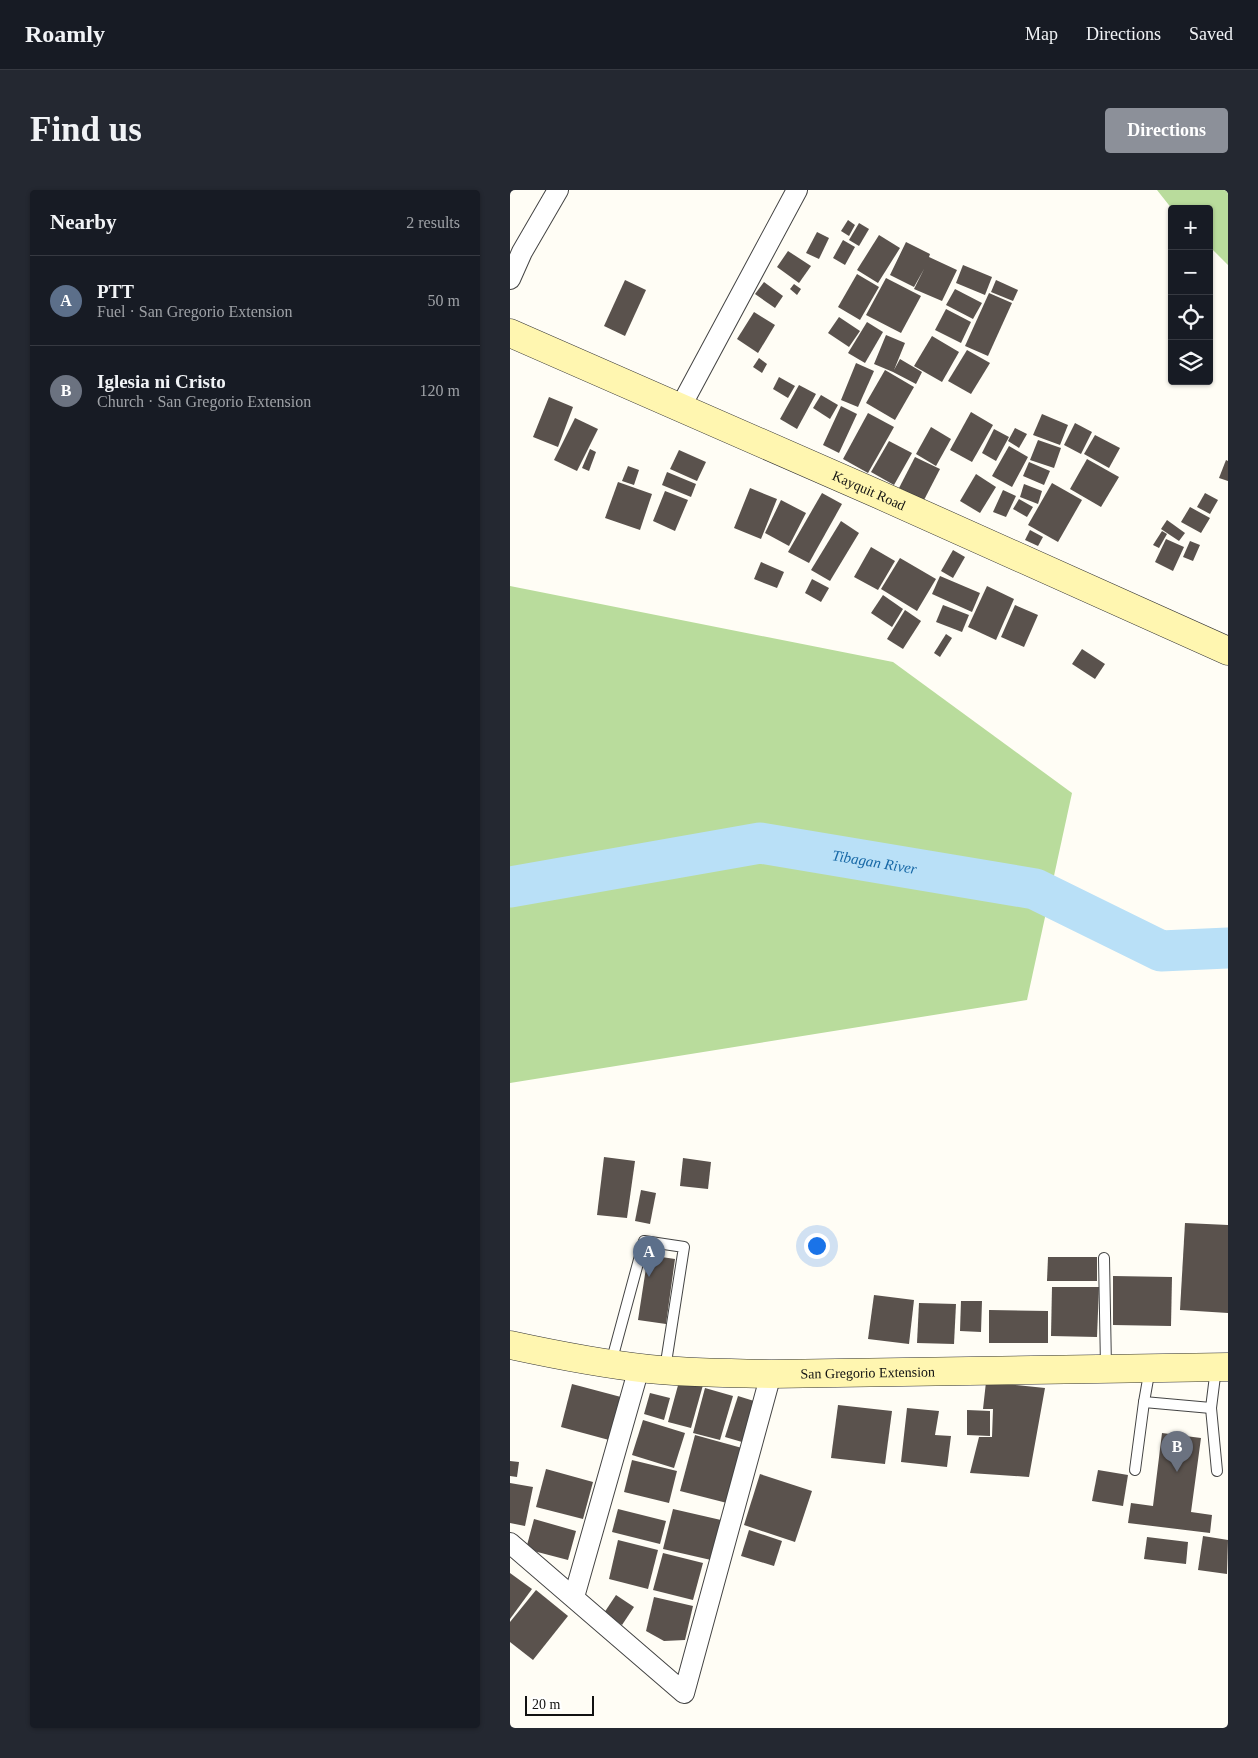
<!DOCTYPE html>
<meta charset="utf-8">
<style>
:root{--surface:#171b24;--page:#242831;--text:#f1f3f6;--muted:#9ea1a6;--line:#363941;--accent:#8c9099}
body{margin:0;font-family:"Times New Roman",serif;background:var(--page);color:var(--text)}
.controls{position:absolute;right:15px;top:15px;display:grid;overflow:hidden;border-radius:5px;box-shadow:0 1px 4px #0004}
.controls button{width:45px;height:45px;display:grid;place-items:center;padding:0;border:0;border-bottom:1px solid var(--line);background:var(--surface);color:var(--text);font:25px sans-serif}
.scale{position:absolute;left:15px;bottom:12px;width:69px;box-sizing:border-box;padding-left:5px;border:2px solid #111;border-top:0;font-size:14px;line-height:18px;white-space:nowrap;color:#111;-webkit-text-stroke:4px #fff;paint-order:stroke}
.you{position:absolute;left:306px;top:1055px;width:18px;height:18px;margin:-12px;border:4px solid #fff;border-radius:50%;background:#1a73e8;box-shadow:0 0 0 8px #1a73e833}
.badge{display:grid;place-items:center;width:32px;height:32px;border-radius:50%;background:var(--accent);color:#fff;font-size:16px;font-weight:700}
.pin{position:absolute;translate:-50% -41px;filter:drop-shadow(0 1px 2px #0008)}
.pin::after{content:'';position:absolute;top:26px;width:18px;height:15px;background:inherit;clip-path:polygon(0 0,100% 0,50% 100%)}
.list{margin:0;padding:0;list-style:none}
h2{display:flex;justify-content:space-between;align-items:center;height:65px;margin:0;padding:0 20px;font-size:21px}
h2 small{font-size:16px;font-weight:400;color:var(--muted)}
.list li{display:grid;grid-template-columns:32px 1fr auto;gap:15px;align-items:center;box-sizing:border-box;height:90px;padding:0 20px;border-top:1px solid var(--line)}
.list b{display:block;font-size:19px;white-space:nowrap}
.list p{margin:0;font-size:16px;white-space:nowrap;color:var(--muted)}
.list em{font-size:16px;font-style:normal;color:var(--muted)}
.icon{flex:none;width:28px;height:28px;fill:none;stroke:currentColor;stroke-width:2;stroke-linecap:round;stroke-linejoin:round}
.map{position:relative;flex:none;width:718px;height:1538px;overflow:hidden;border-radius:5px}
header{display:flex;align-items:center;gap:30px;box-sizing:border-box;height:70px;padding:0 25px;background:var(--surface);border-bottom:1px solid var(--line)}
header strong{font-size:24px}
nav{display:flex;gap:28px;margin-inline-start:auto;font-size:18px}
.intro{display:flex;align-items:center;justify-content:space-between;box-sizing:border-box;height:120px;padding:0 30px}
h1{margin:0;font-size:35px}
.button{padding:12px 22px;border-radius:5px;background:var(--accent);color:#fff;font-size:18px;font-weight:700}
main{display:flex;gap:30px;padding:0 30px}
aside{flex:1;background:var(--surface);border-radius:5px;box-shadow:0 1px 4px #0004}
.map>svg:first-child{display:block}
.forest{fill:#b9dc9c}
.lines{fill:none;stroke-linecap:round;stroke-linejoin:round}
.river{stroke:#b9e0f7;stroke-width:41}
.building{fill:#5a524d}
.lane-casing{stroke:#444;stroke-width:12}
.street-casing{stroke:#444;stroke-width:22}
.secondary-casing{stroke:#333;stroke-width:29}
.lane{stroke:#fff;stroke-width:10}
.street{stroke:#fff;stroke-width:20}
.secondary{stroke:#fff6b0;stroke-width:28}
.labels{text-anchor:middle;stroke-width:5;stroke-linejoin:round;paint-order:stroke}
.street-label{font-size:14px;fill:#111;stroke:#fff}
.water-label{font-size:15px;font-style:italic;fill:#1768a6;stroke:#fff}
</style>
<header>
<strong>Roamly</strong>
<nav><a>Map</a><a>Directions</a><a>Saved</a></nav>
</header>
<div class="intro"><h1>Find us</h1><a class="button">Directions</a></div>
<main>
<aside>
<h2>Nearby<small>2 results</small></h2>
<ul class="list">
<li><span class="badge" style="background:#5c6f8a">A</span><div><b>PTT</b><p>Fuel · San Gregorio Extension</p></div><em>50 m</em></li>
<li><span class="badge" style="background:#6b7280">B</span><div><b>Iglesia ni Cristo</b><p>Church · San Gregorio Extension</p></div><em>120 m</em></li>
</ul>
</aside>
<div class="map">
<svg width="718" height="1538" viewBox="0 0 718 1538">
<rect width="100%" height="100%" fill="#fffdf5"/>
<g class="forest">
<polygon points="647,0 718,0 718,75 699,56 699,19 662,19"/>
<polygon points="0,396 383,472 562,603 517,810 0,893"/>
</g>
<g class="lines">
<path class="river" id="s1" d="M0,697L250,653L525,699L651,761L718,758"/>
</g>
<g class="building">
<polygon points="338,30 345,35 339,46 331,41"/>
<polygon points="349,33 359,39 349,56 339,50"/>
<polygon points="307,42 319,48 309,69 296,63"/>
<polygon points="369,45 390,58 368,93 347,80"/>
<polygon points="333,50 345,57 335,75 323,68"/>
<polygon points="396,52 420,64 419,67 447,80 432,111 404,99 414,79 404,97 380,85"/>
<polygon points="278,61 301,76 289,93 267,77"/>
<polygon points="453,75 482,87 475,105 446,93"/>
<polygon points="347,84 369,97 350,130 328,117"/>
<polygon points="376,88 411,106 391,143 356,125"/>
<polygon points="115,90 136,100 115,146 94,136"/>
<polygon points="486,90 508,100 503,111 481,102"/>
<polygon points="254,92 273,106 265,118 245,104"/>
<polygon points="284,94 291,99 287,105 280,99"/>
<polygon points="445,99 472,113 463,129 436,115"/>
<polygon points="479,103 502,113 478,166 455,156"/>
<polygon points="436,119 461,132 451,153 425,140"/>
<polygon points="244,122 265,135 248,163 227,149"/>
<polygon points="329,127 350,141 339,157 318,143"/>
<polygon points="357,132 373,142 355,173 338,163"/>
<polygon points="376,145 395,153 384,180 390,169 412,182 406,194 383,182 364,174"/>
<polygon points="422,146 449,162 432,192 404,176"/>
<polygon points="457,160 480,173 461,204 438,191"/>
<polygon points="249,168 257,174 252,183 243,177"/>
<polygon points="346,173 364,181 348,217 331,210"/>
<polygon points="375,180 404,197 385,230 356,213"/>
<polygon points="269,187 285,196 278,208 263,199"/>
<polygon points="289,195 306,204 287,239 270,229"/>
<polygon points="311,205 328,215 320,229 303,218"/>
<polygon points="39,207 63,217 48,257 23,247"/>
<polygon points="331,216 347,224 329,263 313,255"/>
<polygon points="461,222 483,235 462,272 440,260"/>
<polygon points="358,223 384,237 358,283 333,269"/>
<polygon points="532,224 558,235 550,255 523,245"/>
<polygon points="65,228 88,239 67,281 44,270"/>
<polygon points="565,233 582,242 571,264 554,255"/>
<polygon points="421,237 441,249 426,276 406,264"/>
<polygon points="505,238 517,244 509,258 498,251"/>
<polygon points="484,239 499,247 486,271 472,263"/>
<polygon points="585,245 610,258 599,278 574,264"/>
<polygon points="528,250 551,258 544,278 520,270"/>
<polygon points="379,251 402,263 384,295 361,282"/>
<polygon points="499,256 518,267 502,297 482,286"/>
<polygon points="80,259 86,262 79,281 72,278"/>
<polygon points="169,260 196,272 187,291 160,279"/>
<polygon points="405,267 430,279 414,310 389,298"/>
<polygon points="577,269 609,287 591,317 560,299"/>
<polygon points="716,270 718,271 718,291 709,288"/>
<polygon points="519,272 540,281 534,295 513,286"/>
<polygon points="118,276 129,280 124,295 112,291"/>
<polygon points="157,282 186,294 181,307 152,295"/>
<polygon points="466,284 486,297 470,323 450,311"/>
<polygon points="108,292 142,304 130,340 95,328"/>
<polygon points="542,293 572,310 548,352 518,335"/>
<polygon points="514,294 532,301 528,314 510,307"/>
<polygon points="240,298 267,309 251,349 224,338"/>
<polygon points="493,300 506,306 496,327 483,322"/>
<polygon points="155,301 178,310 165,341 143,331"/>
<polygon points="312,303 332,314 299,373 278,362"/>
<polygon points="695,303 708,310 700,324 687,317"/>
<polygon points="509,309 523,317 517,327 503,319"/>
<polygon points="271,310 296,323 279,356 255,343"/>
<polygon points="680,317 700,328 691,343 671,332"/>
<polygon points="657,330 675,343 669,351 651,339"/>
<polygon points="331,331 349,343 320,391 301,380"/>
<polygon points="520,340 533,347 528,356 515,350"/>
<polygon points="652,341 657,344 649,358 643,355"/>
<polygon points="656,349 674,357 663,381 645,372"/>
<polygon points="680,351 690,355 683,371 673,367"/>
<polygon points="361,357 385,371 368,400 344,387"/>
<polygon points="443,360 455,367 443,388 431,381"/>
<polygon points="390,368 426,389 407,421 371,399"/>
<polygon points="251,372 274,382 267,398 244,389"/>
<polygon points="430,386 470,403 462,422 422,404"/>
<polygon points="302,389 319,398 311,412 295,403"/>
<polygon points="477,396 504,409 486,450 458,437"/>
<polygon points="373,405 393,419 382,437 361,423"/>
<polygon points="433,415 459,425 452,442 426,432"/>
<polygon points="505,415 528,425 514,457 491,447"/>
<polygon points="395,420 411,431 393,459 377,449"/>
<polygon points="436,444 442,448 430,467 424,463"/>
<polygon points="572,459 595,474 585,489 562,474"/>
<polygon points="94,967 125,971 117,1028 87,1025"/>
<polygon points="173,968 201,972 198,999 170,996"/>
<polygon points="131,1000 146,1003 140,1034 125,1031"/>
<polygon points="675,1033 718,1035 718,1123 670,1120"/>
<polygon points="138,1065 165,1069 156,1134 128,1130"/>
<polygon points="538,1067 587,1067 587,1091 537,1091"/>
<polygon points="603,1086 662,1087 661,1136 603,1135"/>
<polygon points="542,1097 589,1097 587,1147 541,1146"/>
<polygon points="364,1105 404,1110 399,1154 358,1149"/>
<polygon points="451,1111 472,1111 471,1142 450,1141"/>
<polygon points="409,1113 446,1114 444,1154 407,1153"/>
<polygon points="479,1120 538,1121 538,1153 479,1153"/>
<polygon points="170,1188 193,1195 181,1238 158,1232"/>
<polygon points="476,1192 535,1198 519,1287 460,1283 469,1247 482,1247 483,1219 473,1219"/>
<polygon points="62,1194 111,1207 99,1250 51,1237"/>
<polygon points="195,1198 223,1206 210,1250 183,1243"/>
<polygon points="140,1203 160,1208 154,1230 134,1224"/>
<polygon points="228,1206 244,1211 232,1252 215,1247"/>
<polygon points="328,1215 382,1221 375,1274 321,1268"/>
<polygon points="397,1218 429,1221 425,1245 441,1246 437,1277 391,1272"/>
<polygon points="457,1220 480,1221 480,1246 457,1245"/>
<polygon points="133,1230 175,1243 164,1278 122,1265"/>
<polygon points="652,1243 691,1248 681,1322 702,1325 700,1343 618,1333 621,1313 643,1316"/>
<polygon points="185,1245 232,1258 217,1313 170,1301"/>
<polygon points="122,1270 167,1281 159,1313 114,1302"/>
<polygon points="0,1271 9,1272 7,1287 0,1286"/>
<polygon points="36,1279 83,1292 73,1329 26,1317"/>
<polygon points="588,1280 618,1285 613,1316 582,1311"/>
<polygon points="250,1284 302,1301 285,1352 234,1335"/>
<polygon points="0,1293 23,1297 15,1336 0,1333"/>
<polygon points="108,1319 156,1331 150,1354 102,1342"/>
<polygon points="163,1319 211,1330 201,1370 153,1359"/>
<polygon points="24,1329 66,1341 58,1370 16,1359"/>
<polygon points="239,1340 272,1351 264,1376 231,1366"/>
<polygon points="693,1346 718,1350 717,1384 688,1380"/>
<polygon points="637,1347 678,1352 676,1374 634,1369"/>
<polygon points="108,1350 148,1360 138,1399 99,1389"/>
<polygon points="153,1363 193,1373 183,1410 143,1400"/>
<polygon points="0,1383 22,1399 0,1429"/>
<polygon points="26,1400 58,1426 23,1470 0,1452 0,1432"/>
<polygon points="106,1405 124,1417 112,1435 94,1423"/>
<polygon points="144,1407 183,1416 175,1450 154,1451 136,1441"/>
</g>
<g class="lines">
<defs>
<g id="lane">
<polyline points="594,1068 596,1177"/>
<polyline points="101,1173 134,1051 174,1057 155,1179"/>
<polyline points="706,1178 701,1218 707,1281"/>
<polyline points="634,1212 701,1218"/>
<polyline points="625,1280 634,1212 640,1178"/>
</g>
<g id="street">
<polyline points="0,89 12,62 48,0"/>
<polyline points="171,216 287,0"/>
<polyline points="0,1353 174,1503 261,1184"/>
<polyline points="64,1407 129,1178"/>
</g>
<g id="secondary">
<path id="s2" d="M0,143L370,305L718,461"/>
<path id="s3" d="M0,1155C46,1165 92,1174 139,1179C179,1183 220,1183 261,1184L718,1177"/>
</g>
</defs>
<use href="#lane" class="lane-casing"/>
<use href="#street" class="street-casing"/>
<use href="#secondary" class="secondary-casing"/>
<use href="#lane" class="lane"/>
<use href="#street" class="street"/>
<use href="#secondary" class="secondary"/>
</g>
<g class="labels">
<g class="street-label">
<text dy="5" stroke="none"><textPath href="#s2" startOffset="392">Kayquit Road</textPath></text>
<text dy="5" stroke="none"><textPath href="#s3" startOffset="360">San Gregorio Extension</textPath></text>
</g>
<g class="water-label">
<text dy="5" stroke="none"><textPath href="#s1" startOffset="370">Tibagan River</textPath></text>
</g>
</g>
</svg>
<div class="controls">
<button>+</button>
<button>−</button>
<button><svg class="icon" aria-label="locate" viewBox="0 0 24 24"><circle cx="12" cy="12" r="6"/><path d="M12 2v4M12 18v4M2 12h4M18 12h4"/></svg></button>
<button><svg class="icon" aria-label="layers" viewBox="0 0 24 24"><path d="M12 4l9 5-9 5-9-5zM3 14l9 5 9-5"/></svg></button>
</div>
<div class="scale">20 m</div>
<div class="you"></div>
<div class="pin badge" style="left:139px;top:1087px;background:#5c6f8a">A</div>
<div class="pin badge" style="left:667px;top:1282px;background:#6b7280">B</div>
</div>
</main>
